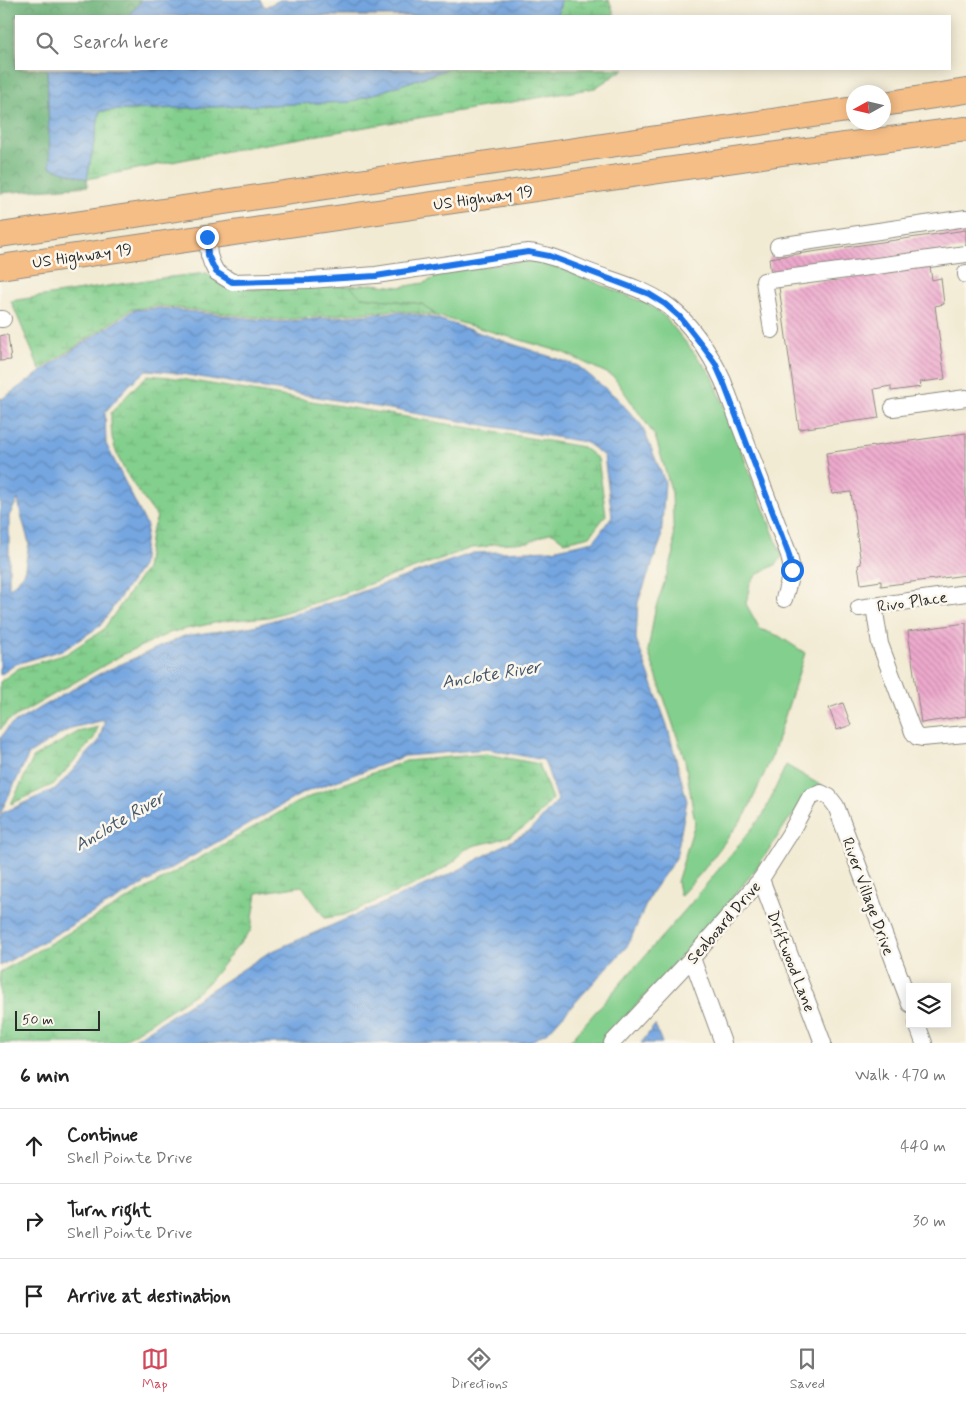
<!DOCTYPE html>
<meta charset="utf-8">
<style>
:root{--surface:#fff;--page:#f2f2f2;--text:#222;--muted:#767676;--line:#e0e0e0;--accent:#d1495b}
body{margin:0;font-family:Mynerve,sans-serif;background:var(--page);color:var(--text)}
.controls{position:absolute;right:15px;bottom:15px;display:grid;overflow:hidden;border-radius:0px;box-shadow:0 2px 12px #0003}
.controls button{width:45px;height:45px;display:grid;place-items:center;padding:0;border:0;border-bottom:1px solid var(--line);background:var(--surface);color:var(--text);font:25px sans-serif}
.compass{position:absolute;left:846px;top:85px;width:45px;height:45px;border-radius:50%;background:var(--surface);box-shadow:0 2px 12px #0003;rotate:262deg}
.scale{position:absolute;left:15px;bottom:12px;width:85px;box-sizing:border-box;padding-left:5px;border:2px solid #2b2b2b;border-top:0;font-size:14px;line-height:18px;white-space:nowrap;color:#2b2b2b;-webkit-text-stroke:4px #fbf7ec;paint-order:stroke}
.stop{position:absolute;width:15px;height:15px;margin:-11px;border:4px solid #1a73e8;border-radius:50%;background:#fff}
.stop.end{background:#1a73e8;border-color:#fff;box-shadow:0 1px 5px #0008}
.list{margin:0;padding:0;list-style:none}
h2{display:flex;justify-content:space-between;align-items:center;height:65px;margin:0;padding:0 20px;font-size:21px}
h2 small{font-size:16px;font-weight:400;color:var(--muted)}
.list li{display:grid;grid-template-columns:32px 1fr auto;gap:15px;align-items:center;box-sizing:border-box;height:75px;padding:0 20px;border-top:1px solid var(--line)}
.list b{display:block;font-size:19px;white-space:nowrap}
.list p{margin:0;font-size:16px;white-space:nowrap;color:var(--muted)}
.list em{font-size:16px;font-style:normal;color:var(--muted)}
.icon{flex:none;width:28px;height:28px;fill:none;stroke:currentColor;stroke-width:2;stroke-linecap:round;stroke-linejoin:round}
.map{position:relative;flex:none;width:966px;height:1043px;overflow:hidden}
.search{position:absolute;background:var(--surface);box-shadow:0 2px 12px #0003;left:15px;right:15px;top:15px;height:55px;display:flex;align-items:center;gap:12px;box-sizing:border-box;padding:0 18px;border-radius:0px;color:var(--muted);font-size:19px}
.sheet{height:290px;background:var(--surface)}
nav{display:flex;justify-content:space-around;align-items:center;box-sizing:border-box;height:70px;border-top:1px solid var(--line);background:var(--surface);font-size:14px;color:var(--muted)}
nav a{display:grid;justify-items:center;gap:2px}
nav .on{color:var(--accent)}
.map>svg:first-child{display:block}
.green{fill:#83cf8d;stroke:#577d5c}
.forest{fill:url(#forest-crowns);stroke:#4a6e52}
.wetland{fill:url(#wetland-marsh);stroke:#577d5c}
.water{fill:url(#water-waves);stroke:#506886;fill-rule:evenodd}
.building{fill:url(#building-back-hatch)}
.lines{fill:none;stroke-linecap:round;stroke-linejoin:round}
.minor-casing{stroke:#8e8b80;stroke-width:18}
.highway-casing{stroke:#8e8b80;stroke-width:26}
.minor{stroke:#fff;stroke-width:16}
.highway{stroke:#f6be87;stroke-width:24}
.route{stroke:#1a73e8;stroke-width:6}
.labels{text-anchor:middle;stroke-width:5;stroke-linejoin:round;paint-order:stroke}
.street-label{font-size:16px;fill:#2b2b2b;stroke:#fbf7ec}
.water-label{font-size:18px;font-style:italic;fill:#45566a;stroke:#fbf7ec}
</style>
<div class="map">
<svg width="966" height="1043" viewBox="0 0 966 1043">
<defs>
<pattern id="forest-crowns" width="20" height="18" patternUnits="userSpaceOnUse" patternTransform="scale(1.25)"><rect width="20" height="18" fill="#6ab278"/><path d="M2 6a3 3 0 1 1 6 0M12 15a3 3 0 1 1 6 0" fill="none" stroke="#579163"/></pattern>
<pattern id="wetland-marsh" width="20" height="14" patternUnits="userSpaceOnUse" patternTransform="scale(1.25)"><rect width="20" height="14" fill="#83cf8d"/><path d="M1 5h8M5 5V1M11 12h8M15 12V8" fill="none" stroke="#71b27a"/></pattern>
<pattern id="water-waves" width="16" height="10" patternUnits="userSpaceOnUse" patternTransform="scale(1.25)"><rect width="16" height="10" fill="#75a6e0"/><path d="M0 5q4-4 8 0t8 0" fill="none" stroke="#6087b6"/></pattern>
<pattern id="building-back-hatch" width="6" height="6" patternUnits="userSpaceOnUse" patternTransform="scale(1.25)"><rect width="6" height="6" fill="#eea9cd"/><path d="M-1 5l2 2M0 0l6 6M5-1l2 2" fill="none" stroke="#c18aa7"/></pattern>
</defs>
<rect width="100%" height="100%" fill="#fbf7ec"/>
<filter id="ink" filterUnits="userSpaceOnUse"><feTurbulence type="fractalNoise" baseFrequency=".02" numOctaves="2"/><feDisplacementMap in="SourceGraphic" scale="10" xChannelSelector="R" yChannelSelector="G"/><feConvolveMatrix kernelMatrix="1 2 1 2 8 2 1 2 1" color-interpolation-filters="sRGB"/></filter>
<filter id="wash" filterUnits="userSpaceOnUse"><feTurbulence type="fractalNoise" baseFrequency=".0096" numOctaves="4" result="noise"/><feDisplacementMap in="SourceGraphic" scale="20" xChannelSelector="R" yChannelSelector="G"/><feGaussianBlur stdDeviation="1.12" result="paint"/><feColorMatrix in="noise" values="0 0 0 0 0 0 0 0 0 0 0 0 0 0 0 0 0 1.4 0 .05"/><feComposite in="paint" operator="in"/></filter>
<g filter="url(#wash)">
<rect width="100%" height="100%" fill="#f2ebd4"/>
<g class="green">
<polygon points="526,261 538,261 568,271 652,306 666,318 712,375 782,556 777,564 758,574 750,583 746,604 760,629 779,636 805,653 773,754 746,814 702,872 680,896 677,882 695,823 685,760 648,651 655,610 674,553 672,493 655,436 613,376 562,352 437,316 422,304 361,297 350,286 371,284 400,287 424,283 449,271"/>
<polygon points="786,765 827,789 789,819 756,869 719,914 602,1043 568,1043 687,908 763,815"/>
</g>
<polygon class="forest" points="0,0 142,0 128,16 16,16 16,69 47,69 50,167 87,179 88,186 0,193"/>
<g class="wetland">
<polygon points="561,0 609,0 615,16 558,16"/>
<polygon points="448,69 624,69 595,88 242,148 87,179 100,111 350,102"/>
<polygon points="207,273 222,286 253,289 350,286 361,297 422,304 437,316 395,310 280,320 160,306 132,309 40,370 11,301 153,279"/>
<path d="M148,375L169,377L583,447L598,459L606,515L590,536L565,542L553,533H549L529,542L493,544L485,547L471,548L327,599L269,617L224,621L172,632L122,655L6,722L0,730V682L19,668L66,654L103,630L146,569L151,533L157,517C139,492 118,468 112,437C111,429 111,421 111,413L133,389Z"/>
<polygon points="98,727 94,738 54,784 11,804 34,757 78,732"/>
<polygon points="486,754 539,764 552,799 531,823 510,836 495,841 476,845 464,850 455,861 425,880 344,915 325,918 302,886 257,893 251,930 206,985 195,994 119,1043 0,1043 0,972 296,803 318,793 406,761"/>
</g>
<g class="water">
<polygon points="142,0 260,0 265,7 280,0 561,0 558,16 128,16"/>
<polygon points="47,69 448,69 350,102 100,111 87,179 50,167"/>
<path d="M160,308L280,322L398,312L435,318L578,366L617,398L642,426L665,482L661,540L638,602L636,639L667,725L687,801L676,858L651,893L628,945L549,1031L528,1043H129L268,953L455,872L531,830L558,800L544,760L487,749L405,756L303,793L0,966V739L9,726L99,674L184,636L254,626L329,603L473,553L552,550L594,541L612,516L604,456L585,442L170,372L146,370L129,385L105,412L106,444L147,526L142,566L100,626L65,649L16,664L0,675V398L2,399L71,351L134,310ZM18,499L21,515L29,543L24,574L9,589V516ZM105,720L99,741L57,788L0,814L29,754L71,728Z"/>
<polygon points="655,1025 662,1043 641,1043"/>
</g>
<g id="blocks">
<g class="building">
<polygon points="966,230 966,248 771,275 769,258"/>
<polygon points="930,266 932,280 941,278 944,304 935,306 945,379 920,382 921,387 891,391 891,386 874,389 879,418 799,429 779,287"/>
<polygon points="3,335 8,335 11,360 0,361 0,336"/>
<polygon points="966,433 966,575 881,586 881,581 861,584 858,565 861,564 851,492 832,494 826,453"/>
<polygon points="966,623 966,716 921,723 908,631"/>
<polygon points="843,703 851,725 837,730 829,708"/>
</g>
</g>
</g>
<g filter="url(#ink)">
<use href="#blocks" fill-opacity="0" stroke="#8e8b80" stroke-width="1"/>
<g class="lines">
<defs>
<g id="minor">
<path d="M207,237L209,255L212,264L216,272L232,282L310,280L376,275L528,252C550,254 570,264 590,272C614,281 642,288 664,303C688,319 711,354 723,381L789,555L792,570L784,599"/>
<polyline points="778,246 966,218"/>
<polyline points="966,273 966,275"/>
<polyline points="0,319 3,319"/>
<polyline points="772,330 764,281 966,254"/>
<polyline points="893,408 966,398"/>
<polyline points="874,606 880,644 913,732 917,737 922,738 966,734"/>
<polyline points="859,608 966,593"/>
<polyline points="761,879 823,1043"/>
<polyline points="692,958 723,1043"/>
<polyline points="917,1024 924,1043"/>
<polyline points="612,1043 692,958 761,879 789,835 810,797 821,793 829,797 836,806 910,1004"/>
</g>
<g id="highway">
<polyline points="884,104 966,91"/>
<polyline points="0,235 854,109"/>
<polyline points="0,267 783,153 966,129"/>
</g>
</defs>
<use href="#minor" class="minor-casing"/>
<use href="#highway" class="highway-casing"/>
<use href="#minor" class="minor"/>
<use href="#highway" class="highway"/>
</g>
</g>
<g class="lines" filter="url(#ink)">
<polyline class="route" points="207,237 208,255 212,264 216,272 232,282 310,280 376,276 528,252 549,256 649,294 665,304 680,317 702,345 715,363 723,381 789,555 792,570"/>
</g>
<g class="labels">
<g class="street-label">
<text transform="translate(483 197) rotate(-8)" y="6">US Highway 19</text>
<text transform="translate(82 255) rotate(-8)" y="6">US Highway 19</text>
<text transform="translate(912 601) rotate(-8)" y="6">Rivo Place</text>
<text transform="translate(869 896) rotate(70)" y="6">River Village Drive</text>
<text transform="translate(723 922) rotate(-49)" y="6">Seaboard Drive</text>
<text transform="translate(792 961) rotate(69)" y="6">Driftwood Lane</text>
</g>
<g class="water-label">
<text transform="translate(491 674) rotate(-9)" y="6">Anclote River</text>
<text transform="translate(119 821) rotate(-30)" y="6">Anclote River</text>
</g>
</g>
</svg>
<div class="controls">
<button><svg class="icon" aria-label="layers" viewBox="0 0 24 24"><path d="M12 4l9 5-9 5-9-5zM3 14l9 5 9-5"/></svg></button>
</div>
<svg class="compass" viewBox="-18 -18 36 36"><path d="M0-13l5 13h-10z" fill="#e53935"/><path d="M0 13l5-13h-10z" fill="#767676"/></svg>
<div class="scale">50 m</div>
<div class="stop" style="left:792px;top:570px"></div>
<div class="stop end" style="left:207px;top:237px"></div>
<div class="search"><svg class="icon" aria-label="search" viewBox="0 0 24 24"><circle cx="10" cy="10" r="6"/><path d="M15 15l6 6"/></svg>Search here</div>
</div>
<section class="sheet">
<h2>6 min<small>Walk · 470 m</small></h2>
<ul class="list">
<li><svg class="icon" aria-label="ahead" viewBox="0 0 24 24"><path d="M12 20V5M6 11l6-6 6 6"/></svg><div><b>Continue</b><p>Shell Pointe Drive</p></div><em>440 m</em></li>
<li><svg class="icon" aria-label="right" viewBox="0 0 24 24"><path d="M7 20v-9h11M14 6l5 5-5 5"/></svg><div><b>Turn right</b><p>Shell Pointe Drive</p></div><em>30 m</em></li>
<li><svg class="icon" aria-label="arrive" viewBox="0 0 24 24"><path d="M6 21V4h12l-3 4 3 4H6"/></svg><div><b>Arrive at destination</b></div></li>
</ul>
</section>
<nav>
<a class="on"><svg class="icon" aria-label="map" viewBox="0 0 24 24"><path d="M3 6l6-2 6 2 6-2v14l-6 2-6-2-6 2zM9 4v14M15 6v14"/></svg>Map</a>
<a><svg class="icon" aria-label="directions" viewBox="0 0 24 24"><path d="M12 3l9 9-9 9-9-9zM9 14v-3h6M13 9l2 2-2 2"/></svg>Directions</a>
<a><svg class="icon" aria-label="saved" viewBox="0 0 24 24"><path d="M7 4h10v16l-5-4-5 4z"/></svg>Saved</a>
</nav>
